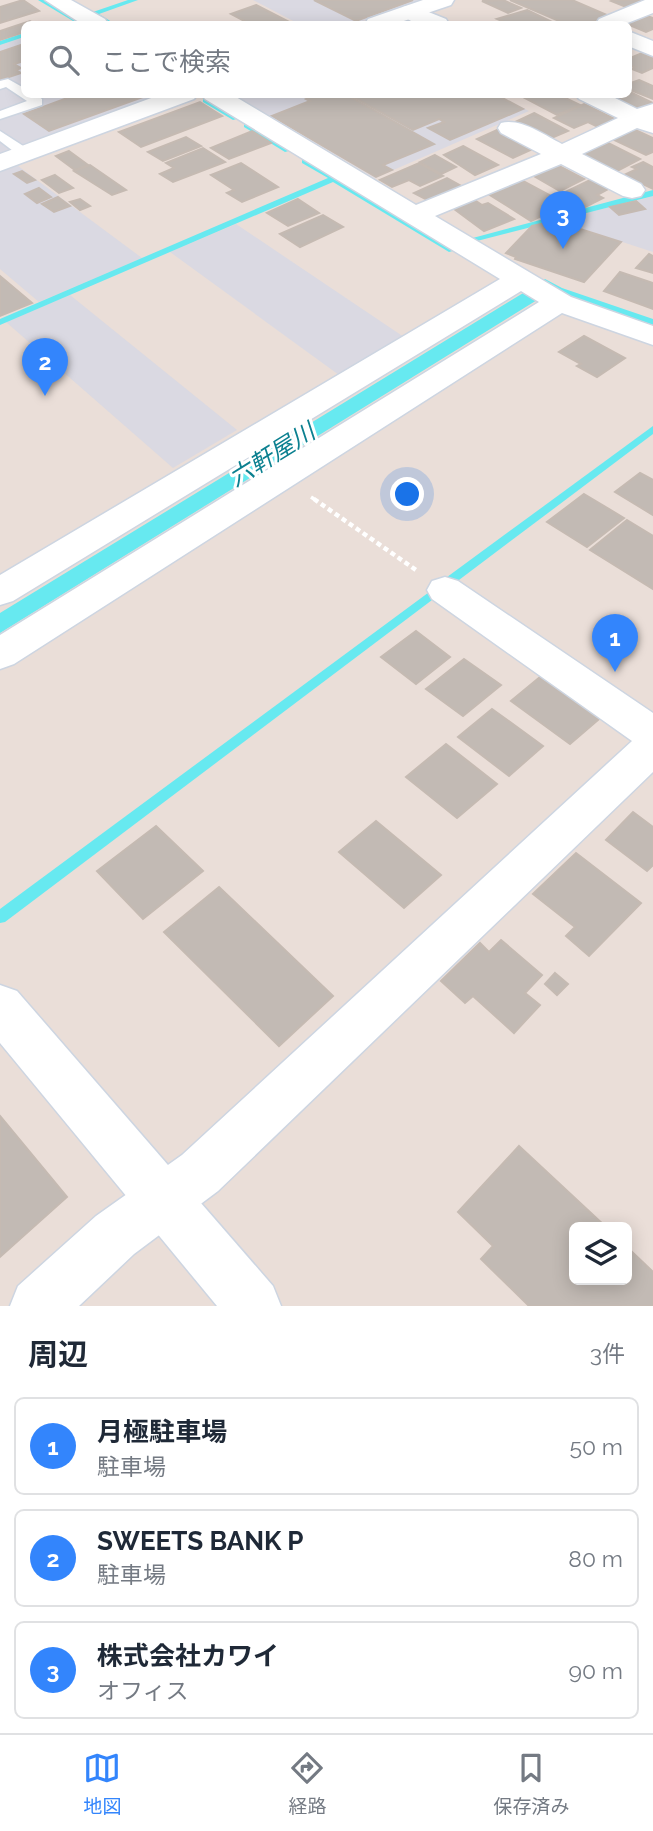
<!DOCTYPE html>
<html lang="ja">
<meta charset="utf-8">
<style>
:root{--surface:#fff;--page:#f6f6f7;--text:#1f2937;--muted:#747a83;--line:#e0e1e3;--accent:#3385fc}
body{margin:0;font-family:Raleway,"Noto Sans JP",sans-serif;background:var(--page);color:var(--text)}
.controls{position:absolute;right:21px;bottom:21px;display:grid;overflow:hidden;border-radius:10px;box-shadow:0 4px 18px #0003}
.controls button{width:63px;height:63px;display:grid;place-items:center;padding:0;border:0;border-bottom:2px solid var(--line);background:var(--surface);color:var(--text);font:35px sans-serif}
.you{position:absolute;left:408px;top:495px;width:24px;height:24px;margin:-18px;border:5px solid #fff;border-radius:50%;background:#1a73e8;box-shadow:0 0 0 10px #1a73e833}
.badge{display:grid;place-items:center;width:46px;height:46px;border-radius:50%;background:var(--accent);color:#fff;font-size:23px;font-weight:700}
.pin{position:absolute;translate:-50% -58px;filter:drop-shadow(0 2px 4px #0008)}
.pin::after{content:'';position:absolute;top:37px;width:24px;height:21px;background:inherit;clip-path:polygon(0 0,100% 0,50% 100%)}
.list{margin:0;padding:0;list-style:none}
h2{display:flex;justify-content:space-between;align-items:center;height:91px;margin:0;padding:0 28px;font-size:30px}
h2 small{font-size:23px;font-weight:400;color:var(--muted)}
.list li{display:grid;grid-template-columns:46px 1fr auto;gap:21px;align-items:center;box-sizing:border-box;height:98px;margin:0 14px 14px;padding:0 14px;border:2px solid var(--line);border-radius:10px}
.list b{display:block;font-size:26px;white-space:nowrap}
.list p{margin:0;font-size:23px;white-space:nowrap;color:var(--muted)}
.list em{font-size:23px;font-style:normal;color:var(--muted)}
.icon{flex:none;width:38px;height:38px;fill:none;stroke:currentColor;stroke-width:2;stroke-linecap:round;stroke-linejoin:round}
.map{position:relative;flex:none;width:653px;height:1306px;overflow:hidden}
.search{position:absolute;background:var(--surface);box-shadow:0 4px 18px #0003;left:21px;right:21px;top:21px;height:77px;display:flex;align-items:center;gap:18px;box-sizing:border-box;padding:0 24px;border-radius:10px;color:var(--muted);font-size:26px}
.sheet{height:427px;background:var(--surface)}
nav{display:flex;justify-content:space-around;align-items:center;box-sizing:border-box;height:98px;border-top:2px solid var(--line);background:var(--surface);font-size:19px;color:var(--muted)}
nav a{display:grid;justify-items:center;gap:4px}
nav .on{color:var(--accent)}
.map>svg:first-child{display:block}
.industrial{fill:#dad9e2}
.water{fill:#67e9f0}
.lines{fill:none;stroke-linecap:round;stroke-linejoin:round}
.stream{fill:#67e9f0;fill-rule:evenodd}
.building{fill:#c2bab4;stroke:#c5bab2;stroke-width:2}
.lane-casing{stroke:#cdd5e1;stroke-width:3}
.street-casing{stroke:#cdd5e1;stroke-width:3}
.secondary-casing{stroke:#cdd5e1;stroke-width:3}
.path-far1{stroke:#fff;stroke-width:3.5;stroke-dasharray:4.5 2.5;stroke-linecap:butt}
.path{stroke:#fff;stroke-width:4.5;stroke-dasharray:5 3.5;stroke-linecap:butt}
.lane{fill:#fff;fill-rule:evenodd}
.street{fill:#fff;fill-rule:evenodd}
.secondary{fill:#fff;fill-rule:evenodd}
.labels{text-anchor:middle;stroke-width:6;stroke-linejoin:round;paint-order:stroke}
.water-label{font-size:24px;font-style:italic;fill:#0b8090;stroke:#fff}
</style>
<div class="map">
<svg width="653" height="1306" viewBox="0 0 653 1306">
<rect width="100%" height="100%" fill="#eaded8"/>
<g class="industrial">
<polygon points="253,0 416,0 419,1 355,24 299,24"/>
<polygon points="24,37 24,94 164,95 0,154 0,45"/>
<polygon points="235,95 497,95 529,111 375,178"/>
<polygon points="18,166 142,258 39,302 0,269 0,172"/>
<polygon points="653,195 653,252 555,220 647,198"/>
<polygon points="236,224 404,337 339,375 170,252"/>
<polygon points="70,295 237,430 173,468 6,322"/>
</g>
<polygon class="water" points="538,284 550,292 0,633 0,613"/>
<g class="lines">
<g class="stream">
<polygon points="38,0 46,0 86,24 78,24"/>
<polygon points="128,0 138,0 99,14 115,24 108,24 90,13"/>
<polygon points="24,33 24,37 0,45 0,41"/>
<polygon points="203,98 209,98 240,118 233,120 203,102"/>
<polygon points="244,123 250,123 292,150 285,152 244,127"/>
<polygon points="302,159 308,159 338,176 456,250 449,252 333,182 0,325 0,319 328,178 302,163"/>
<polygon points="653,190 653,196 473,242 469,239"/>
<polygon points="545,279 562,288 653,319 653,325 556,292 542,284 540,282"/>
<polygon points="653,426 653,434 451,586 443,586 441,583 443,580"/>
<polygon points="436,587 442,591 440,594 5,922 0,923 0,909"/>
</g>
</g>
<g class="building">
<polygon points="23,0 39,11 0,23 0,7"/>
<polygon points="314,0 413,0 356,21"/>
<polygon points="503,0 521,8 508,13 482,1"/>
<polygon points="510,0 572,0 609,16 588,24 566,24"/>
<polygon points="613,0 653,0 631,9 611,1"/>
<polygon points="256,5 293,24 250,24 231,14"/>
<polygon points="527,10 552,22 548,23 551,24 509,24 497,19"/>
<polygon points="647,16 653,18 653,29 646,32 627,24"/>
<polygon points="30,21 35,24 24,24 24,32 0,40 0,31"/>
<polygon points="24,44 24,61 14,64 21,68 16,70 21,73 0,80 0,52"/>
<polygon points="642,53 653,58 653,68 642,73 632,69 635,67 628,65 628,59"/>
<polygon points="639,80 653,86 653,99 628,89 628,84"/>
<polygon points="628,91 653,103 637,110 606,96 628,94"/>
<polygon points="78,94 151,94 49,131 24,114"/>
<polygon points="316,94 345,94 434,144 383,165 392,170 376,177 272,116 310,101 306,99"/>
<polygon points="348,94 495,94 523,109 450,140 428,128 444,122 439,119 413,130"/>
<polygon points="534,94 557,94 580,105 557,115 525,98"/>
<polygon points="200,102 222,116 141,147 119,132"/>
<polygon points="584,104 617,120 600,128 588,122 574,128 554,118"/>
<polygon points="534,113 568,131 547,140 513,123"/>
<polygon points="631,128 653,138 653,152 646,155 610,138"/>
<polygon points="499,129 535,148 513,158 477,139"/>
<polygon points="252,131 271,143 229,159 211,148"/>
<polygon points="186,137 201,146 163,161 148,152"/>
<polygon points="608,143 640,159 615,172 580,154"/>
<polygon points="463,146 498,165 475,175 444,155"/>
<polygon points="203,148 225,162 173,182 160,174 174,168 166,163"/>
<polygon points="69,151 88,165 75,170 56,156"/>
<polygon points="435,155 456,167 441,174 420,162"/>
<polygon points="643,162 653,167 653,189 624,175 637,169 632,167"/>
<polygon points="241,163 278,187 242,202 227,193 234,190 211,175"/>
<polygon points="419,163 443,176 420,186 409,180 392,187 380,180"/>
<polygon points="90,165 126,190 112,195 74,171"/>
<polygon points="557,165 584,179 560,191 534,176"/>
<polygon points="22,171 35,180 27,183 14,174"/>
<polygon points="55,175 73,188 59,193 42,180"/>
<polygon points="447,178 463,187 431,202 414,193"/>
<polygon points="592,179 610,188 597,195 603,198 581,209 557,196"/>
<polygon points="521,180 566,204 531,221 490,195"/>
<polygon points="39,188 51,197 37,203 25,194"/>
<polygon points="58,197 70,206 54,212 42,204"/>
<polygon points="80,199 90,206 80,210 70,202"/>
<polygon points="298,199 319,213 288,226 267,213"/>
<polygon points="473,199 482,205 488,203 514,219 484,231 454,209"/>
<polygon points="636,201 645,209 619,215 610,207"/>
<polygon points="323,215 343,227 300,247 280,234"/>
<polygon points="555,221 621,242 584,282 515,259 516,257 506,253 532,226"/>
<polygon points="649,254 653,256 653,273 636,268"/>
<polygon points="620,272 653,283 653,309 604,291"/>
<polygon points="0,276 32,303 0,316"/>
<polygon points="584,336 625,358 597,377 577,366 581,364 559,352"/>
<polygon points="640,473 653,480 653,515 615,492"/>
<polygon points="584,494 624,518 587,547 547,522"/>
<polygon points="627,520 653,536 653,589 590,550"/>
<polygon points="416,631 450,657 416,684 381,657"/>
<polygon points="464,659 501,685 463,716 426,689"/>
<polygon points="540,677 599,719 570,744 511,701"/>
<polygon points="492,709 543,746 509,776 458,737"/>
<polygon points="446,744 497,784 457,818 406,777"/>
<polygon points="633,812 653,827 653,865 647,871 606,840"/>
<polygon points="376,821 441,875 404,908 339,852"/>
<polygon points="156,826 203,871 143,919 97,871"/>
<polygon points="576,853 641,903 589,956 566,936 575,927 533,894"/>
<polygon points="219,887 333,996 279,1046 164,932"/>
<polygon points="501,940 542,975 525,993 540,1005 514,1033 473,996 465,1003 441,981 480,943 489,952"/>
<polygon points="555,973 568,984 557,995 545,984"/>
<polygon points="0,1116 67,1197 0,1257"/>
<polygon points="519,1146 606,1227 574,1227 574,1280 627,1280 627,1247 653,1272 653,1306 529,1306 481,1259 493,1246 458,1212"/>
</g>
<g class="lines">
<defs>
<g id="lane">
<polygon points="8,79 24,88 24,94 35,94 42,99 42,105 0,119 0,111 27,101 6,87 0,89 0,81"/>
<polygon points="0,131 31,151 31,157 21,157 0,141"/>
</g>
<g id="street">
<polygon points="45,0 71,0 105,19 108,24 82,24"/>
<polygon points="645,0 653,0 653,13 625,24 596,24 599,19"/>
<path d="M411,5L446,19L449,24C433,25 411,27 400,12L403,7Z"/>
<polygon points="628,31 653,41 653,56 628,46"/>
<path d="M201,94H231L416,205L541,154L501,133L498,128L501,123C521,118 544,135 562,144L618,118L579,99L575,94H607L637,109L653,104V133L637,128L582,154L641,184L645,190L641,196L632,198L623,196L561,164L435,216L571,297L653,326V345L562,313L14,664L0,669V635L539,302L521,291L13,601L0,605V575L500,279L205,99Z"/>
<polygon points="445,577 458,581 653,713 653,772 218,1191 134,1254 79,1306 10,1306 18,1286 96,1216 182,1155 632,741 432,599 427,590 432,581"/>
</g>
<g id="secondary">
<polygon points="423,0 454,0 451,5 395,24 365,24 368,19"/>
<polygon points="162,94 198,94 194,99 0,171 0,154"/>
<polygon points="0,985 17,991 273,1286 281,1306 217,1306 0,1043"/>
</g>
</defs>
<use href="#lane" class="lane-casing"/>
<use href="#street" class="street-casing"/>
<use href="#secondary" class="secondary-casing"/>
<polyline class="path-far1" points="311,497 317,501"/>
<polyline class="path" points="314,499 416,570"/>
<use href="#lane" class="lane"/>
<use href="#street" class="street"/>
<use href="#secondary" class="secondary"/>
</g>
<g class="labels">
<g class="water-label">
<text transform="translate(272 455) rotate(-32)" y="8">六軒屋川</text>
</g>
</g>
</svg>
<div class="controls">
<button><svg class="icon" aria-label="layers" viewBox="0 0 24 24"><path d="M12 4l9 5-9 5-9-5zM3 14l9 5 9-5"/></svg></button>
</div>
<div class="you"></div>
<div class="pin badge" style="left:615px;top:672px">1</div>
<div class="pin badge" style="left:45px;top:396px">2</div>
<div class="pin badge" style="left:563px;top:249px">3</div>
<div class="search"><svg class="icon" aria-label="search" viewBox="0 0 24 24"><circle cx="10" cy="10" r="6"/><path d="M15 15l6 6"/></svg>ここで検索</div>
</div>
<section class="sheet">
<h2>周辺<small>3件</small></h2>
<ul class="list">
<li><span class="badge">1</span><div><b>月極駐車場</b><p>駐車場</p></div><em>50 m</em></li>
<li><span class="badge">2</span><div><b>SWEETS BANK P</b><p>駐車場</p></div><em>80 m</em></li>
<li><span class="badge">3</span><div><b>株式会社カワイ</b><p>オフィス</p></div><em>90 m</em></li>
</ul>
</section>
<nav>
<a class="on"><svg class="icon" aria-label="map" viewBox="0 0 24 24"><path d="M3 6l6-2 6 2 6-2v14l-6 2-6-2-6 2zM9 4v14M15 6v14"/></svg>地図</a>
<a><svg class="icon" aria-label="directions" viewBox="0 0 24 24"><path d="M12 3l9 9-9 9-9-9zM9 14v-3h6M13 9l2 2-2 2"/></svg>経路</a>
<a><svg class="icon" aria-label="saved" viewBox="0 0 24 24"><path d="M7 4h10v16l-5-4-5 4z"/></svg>保存済み</a>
</nav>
